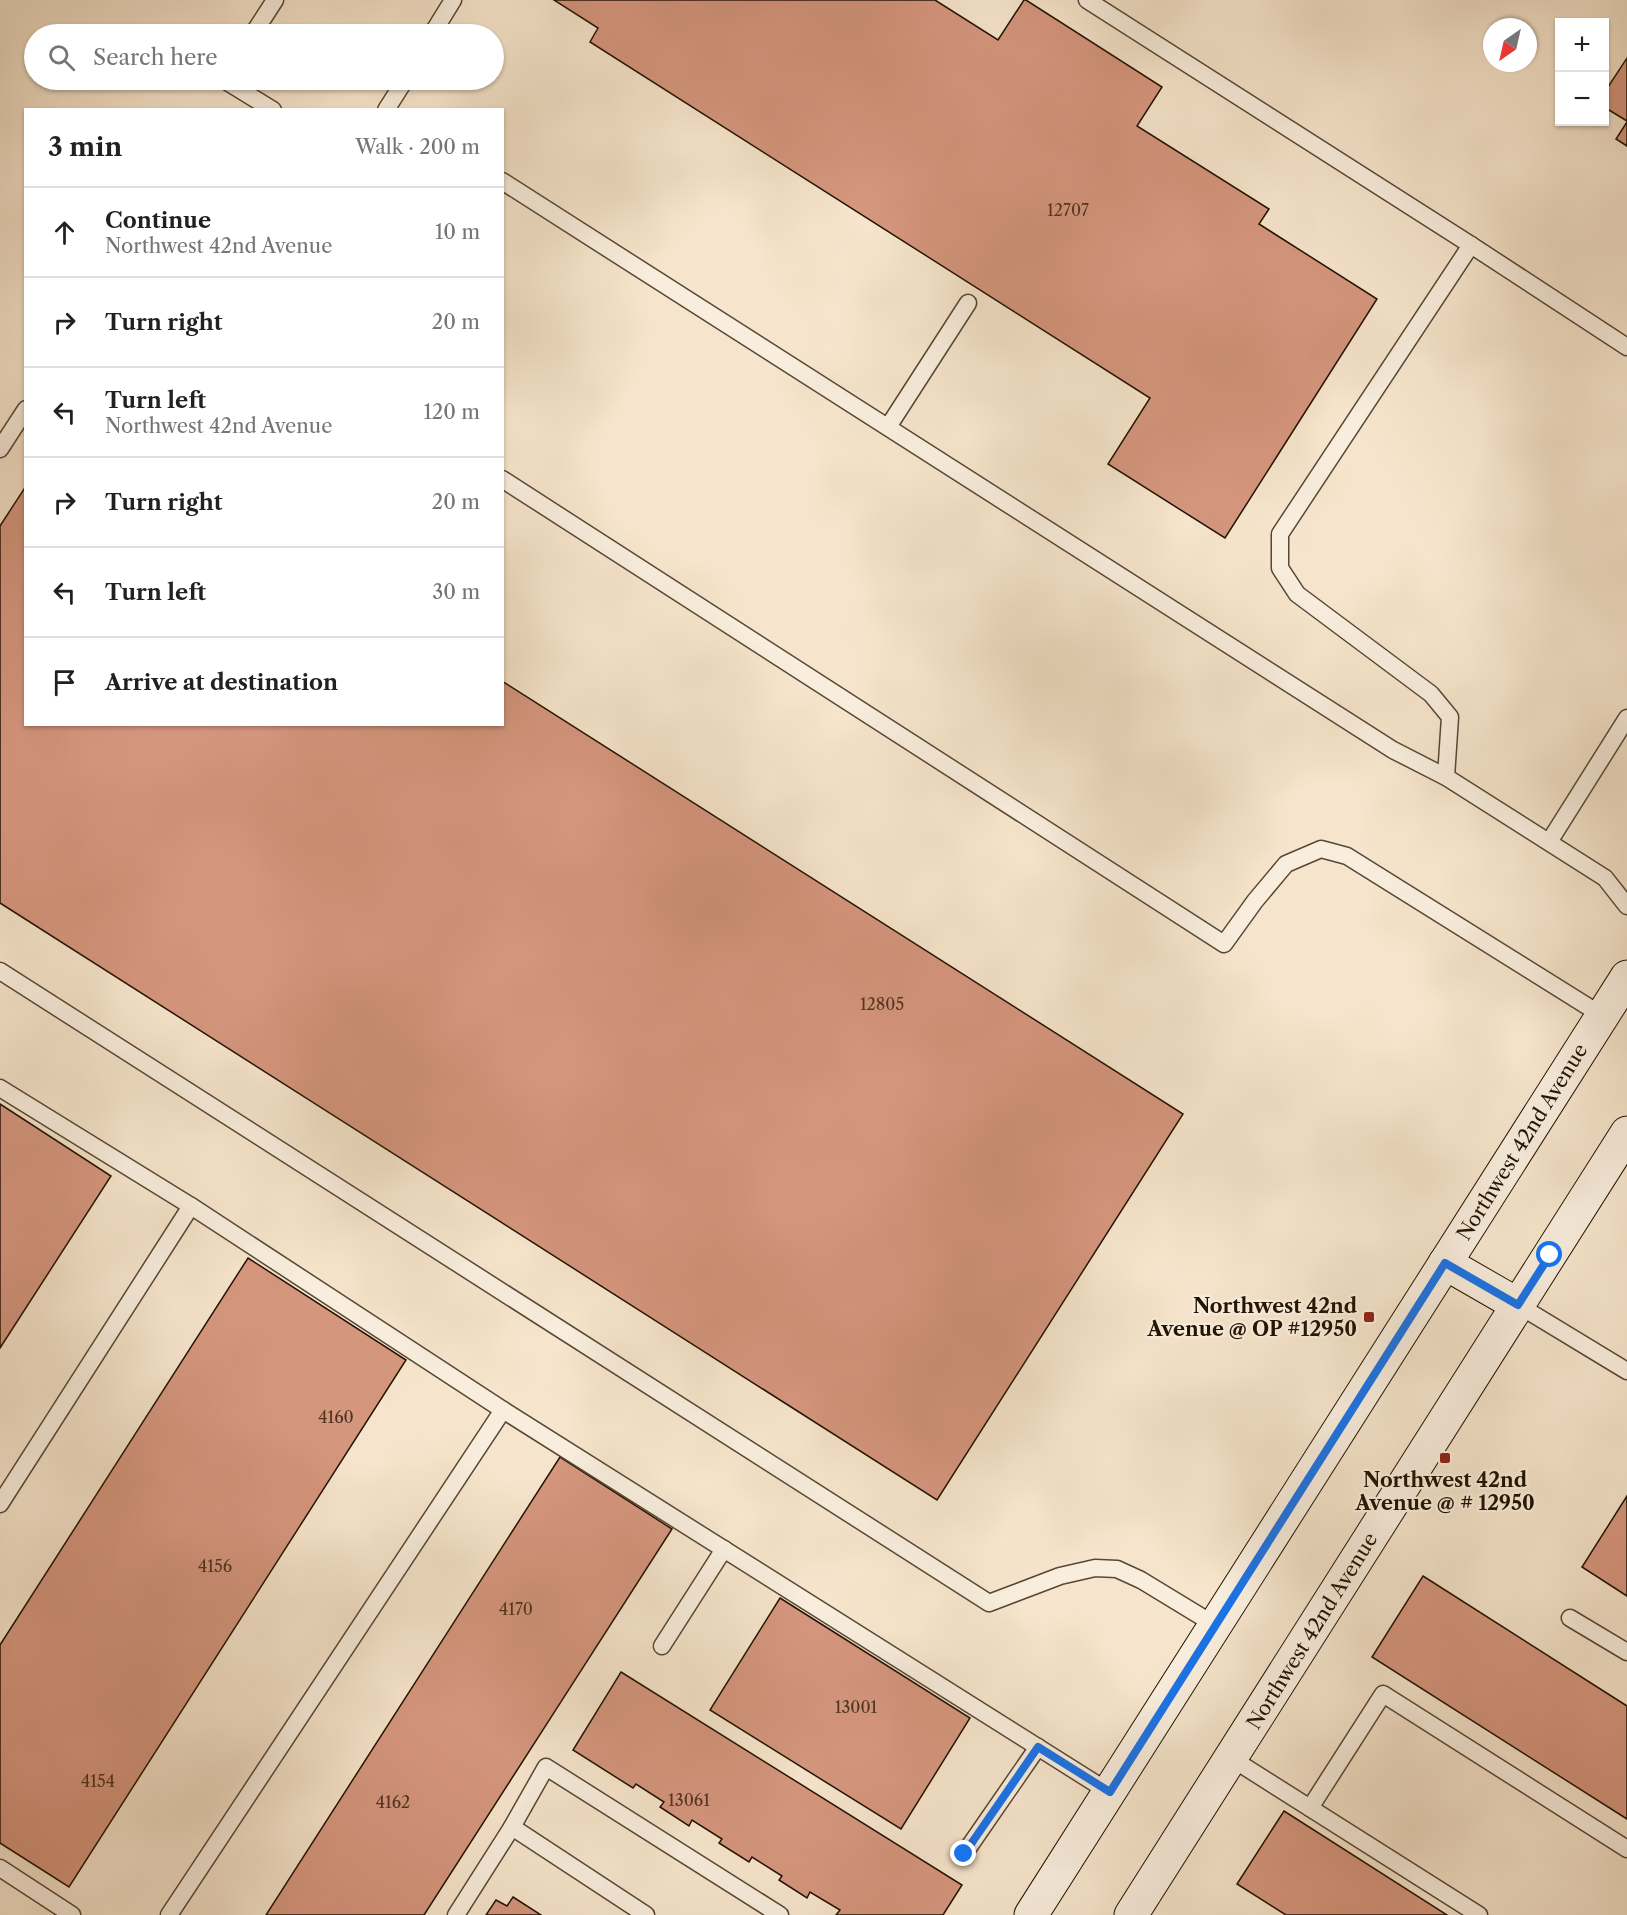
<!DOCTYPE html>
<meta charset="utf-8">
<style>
:root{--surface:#fff;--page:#f2f2f2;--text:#202124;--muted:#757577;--line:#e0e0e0}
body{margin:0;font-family:"Libre Caslon Text",serif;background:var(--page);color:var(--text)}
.controls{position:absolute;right:18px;top:18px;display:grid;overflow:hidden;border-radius:0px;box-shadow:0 2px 4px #0004}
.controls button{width:54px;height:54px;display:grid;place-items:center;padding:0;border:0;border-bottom:2px solid var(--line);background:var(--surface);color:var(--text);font:30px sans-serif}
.compass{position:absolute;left:1483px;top:18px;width:54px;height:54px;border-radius:50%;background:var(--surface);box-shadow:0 2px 4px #0004;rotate:214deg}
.stop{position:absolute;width:18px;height:18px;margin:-14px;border:4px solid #1a73e8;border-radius:50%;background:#fff}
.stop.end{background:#1a73e8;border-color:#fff;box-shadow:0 2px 6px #0008}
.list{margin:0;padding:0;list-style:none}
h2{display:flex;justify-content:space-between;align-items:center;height:78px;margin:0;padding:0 24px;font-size:26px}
h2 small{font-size:20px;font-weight:400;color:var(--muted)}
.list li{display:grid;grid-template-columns:39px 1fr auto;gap:18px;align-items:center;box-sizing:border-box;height:90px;padding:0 24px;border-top:2px solid var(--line)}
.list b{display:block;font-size:22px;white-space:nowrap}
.list p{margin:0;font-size:20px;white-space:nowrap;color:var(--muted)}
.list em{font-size:20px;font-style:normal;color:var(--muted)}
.icon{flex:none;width:33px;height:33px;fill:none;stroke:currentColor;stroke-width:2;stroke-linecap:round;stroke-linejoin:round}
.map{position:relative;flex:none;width:1627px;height:1915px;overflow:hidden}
.search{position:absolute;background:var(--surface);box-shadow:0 2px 4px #0004;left:24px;top:24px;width:480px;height:66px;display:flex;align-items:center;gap:15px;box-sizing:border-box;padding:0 21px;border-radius:33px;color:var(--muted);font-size:22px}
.panel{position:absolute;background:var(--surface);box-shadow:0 2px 4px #0004;left:24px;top:108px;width:480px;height:618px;border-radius:0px}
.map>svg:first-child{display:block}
.building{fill:#d5967e;stroke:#221200;stroke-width:1.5}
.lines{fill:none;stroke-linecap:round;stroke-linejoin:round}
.service-casing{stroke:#574733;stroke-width:19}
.secondary-casing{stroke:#221200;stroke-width:35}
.service{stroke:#f9eede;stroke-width:16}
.secondary{stroke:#f9eede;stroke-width:33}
.route{stroke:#1a73e8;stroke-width:8}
.poi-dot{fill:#8f2418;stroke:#f9eede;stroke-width:2}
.labels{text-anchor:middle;stroke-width:4.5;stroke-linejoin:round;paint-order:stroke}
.number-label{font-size:16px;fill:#4f3320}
.street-label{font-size:20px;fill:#221200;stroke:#f9eede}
.poi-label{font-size:20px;font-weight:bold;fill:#221200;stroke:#f9eede;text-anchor:end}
</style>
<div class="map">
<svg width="1627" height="1915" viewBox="0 0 1627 1915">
<rect width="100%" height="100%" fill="#f6e5cc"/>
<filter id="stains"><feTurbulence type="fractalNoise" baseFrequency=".00333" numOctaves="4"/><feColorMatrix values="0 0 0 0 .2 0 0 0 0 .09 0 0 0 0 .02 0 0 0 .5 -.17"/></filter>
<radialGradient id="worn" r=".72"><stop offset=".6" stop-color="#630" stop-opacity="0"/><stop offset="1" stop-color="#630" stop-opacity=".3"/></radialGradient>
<g class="building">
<polygon points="554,0 935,0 998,40 1024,0 1026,0 1162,87 1137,126 1269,209 1259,224 1377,299 1225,538 1108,464 1150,398 590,42 598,28"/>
<polygon points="1627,58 1627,121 1604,107 1604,93"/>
<polygon points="1627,122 1627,146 1616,139"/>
<polygon points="26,486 26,724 502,724 502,681 1183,1114 937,1500 0,903 0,526"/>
<polygon points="0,1104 111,1176 0,1348"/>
<polygon points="248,1258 406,1360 69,1887 0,1843 0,1645"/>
<polygon points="560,1457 672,1529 424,1915 266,1915"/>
<polygon points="1627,1496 1627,1596 1582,1567"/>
<polygon points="1423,1576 1627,1706 1627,1819 1372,1657"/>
<polygon points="780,1598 970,1718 901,1829 710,1710"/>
<polygon points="621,1672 962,1885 943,1915 836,1915 840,1910 810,1892 807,1898 779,1880 782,1876 752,1857 749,1862 719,1843 722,1839 692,1820 689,1826 660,1807 664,1802 636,1784 633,1788 573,1750"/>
<polygon points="1284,1811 1447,1915 1286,1915 1237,1884"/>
<polygon points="513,1897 541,1915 486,1915 496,1900 507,1906"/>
</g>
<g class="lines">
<defs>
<g id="service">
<polyline points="1087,0 1471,245 1627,347"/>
<polyline points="253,34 275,0"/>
<polyline points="432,34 453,0"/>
<polyline points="224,80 273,110"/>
<polyline points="386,110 405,80"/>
<polyline points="502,181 1393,750 1446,777 1605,878 1627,906"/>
<polyline points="888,427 968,303"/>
<polyline points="0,449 26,409"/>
<polyline points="502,479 1224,944 1255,901 1286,864 1321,849 1347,856 1603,1016"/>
<polyline points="1446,777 1450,717 1431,694 1297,594 1280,568 1280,534 1471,245"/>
<polyline points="1549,842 1627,718"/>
<polyline points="0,971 989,1603 1060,1576 1095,1568 1117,1569 1141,1580 1215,1625"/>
<polyline points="0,1088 191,1206 0,1504"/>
<polyline points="191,1206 503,1410 1109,1792"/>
<polyline points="1518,1305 1627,1371"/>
<polyline points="1570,1618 1627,1652"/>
<polyline points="662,1646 724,1549"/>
<polyline points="1231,1758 1479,1915"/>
<polyline points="1310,1808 1383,1694 1627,1849"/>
<polyline points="512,1827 546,1767 780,1915"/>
<polyline points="964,1854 1038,1747"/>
<polyline points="0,1868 72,1915"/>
<polyline points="169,1915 503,1410"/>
<polyline points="456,1915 512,1827 646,1915"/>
</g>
<g id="secondary">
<polyline points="1445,1263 1518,1305"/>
<polyline points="1031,1915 1627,977"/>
<polyline points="1131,1915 1627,1133"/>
</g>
</defs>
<use href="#service" class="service-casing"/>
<use href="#secondary" class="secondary-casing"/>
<use href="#service" class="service"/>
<use href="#secondary" class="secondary"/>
</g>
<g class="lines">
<polyline class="route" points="964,1854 1038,1747 1110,1792 1445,1263 1518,1305 1550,1255"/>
</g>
<g class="poi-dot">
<rect x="1363" y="1311" width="12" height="12" rx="3"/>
<rect x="1439" y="1452" width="12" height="12" rx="3"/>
</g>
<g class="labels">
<g class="number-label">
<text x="1068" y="216">12707</text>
<text x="882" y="1010">12805</text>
<text x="336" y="1423">4160</text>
<text x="215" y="1572">4156</text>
<text x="516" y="1615">4170</text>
<text x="856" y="1713">13001</text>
<text x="98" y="1787">4154</text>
<text x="689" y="1806">13061</text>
<text x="393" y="1808">4162</text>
</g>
<g class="street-label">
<text transform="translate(1522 1142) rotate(-58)" y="7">Northwest 42nd Avenue</text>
<text transform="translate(1312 1631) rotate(-58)" y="7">Northwest 42nd Avenue</text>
</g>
<g class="poi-label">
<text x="1357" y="1313">Northwest 42nd<tspan x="1357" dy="23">Avenue @ OP #12950</tspan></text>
<text x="1445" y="1487" text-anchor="middle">Northwest 42nd<tspan x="1445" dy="23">Avenue @ # 12950</tspan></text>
</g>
</g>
<rect width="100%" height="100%" filter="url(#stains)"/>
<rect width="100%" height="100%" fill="url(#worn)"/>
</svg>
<div class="controls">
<button>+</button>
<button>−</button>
</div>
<svg class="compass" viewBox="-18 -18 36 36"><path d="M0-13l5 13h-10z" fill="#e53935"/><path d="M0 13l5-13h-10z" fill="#757577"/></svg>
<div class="stop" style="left:1550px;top:1255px"></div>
<div class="stop end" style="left:964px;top:1854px"></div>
<div class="search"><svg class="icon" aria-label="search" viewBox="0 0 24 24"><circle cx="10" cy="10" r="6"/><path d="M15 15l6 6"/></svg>Search here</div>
<section class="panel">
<h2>3 min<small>Walk · 200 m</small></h2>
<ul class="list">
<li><svg class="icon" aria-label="ahead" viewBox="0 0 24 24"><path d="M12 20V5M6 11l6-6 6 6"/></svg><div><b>Continue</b><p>Northwest 42nd Avenue</p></div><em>10 m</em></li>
<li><svg class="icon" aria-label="right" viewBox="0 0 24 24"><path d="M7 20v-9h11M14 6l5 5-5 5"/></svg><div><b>Turn right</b></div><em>20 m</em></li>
<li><svg class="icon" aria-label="left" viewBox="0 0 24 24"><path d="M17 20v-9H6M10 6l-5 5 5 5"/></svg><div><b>Turn left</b><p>Northwest 42nd Avenue</p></div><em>120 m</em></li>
<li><svg class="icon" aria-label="right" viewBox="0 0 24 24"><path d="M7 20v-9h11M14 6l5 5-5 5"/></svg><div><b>Turn right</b></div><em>20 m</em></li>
<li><svg class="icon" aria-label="left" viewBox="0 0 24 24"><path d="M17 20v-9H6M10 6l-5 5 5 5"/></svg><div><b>Turn left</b></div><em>30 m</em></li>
<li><svg class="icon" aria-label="arrive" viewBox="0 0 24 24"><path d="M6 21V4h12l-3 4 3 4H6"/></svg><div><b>Arrive at destination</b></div></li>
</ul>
</section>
</div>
